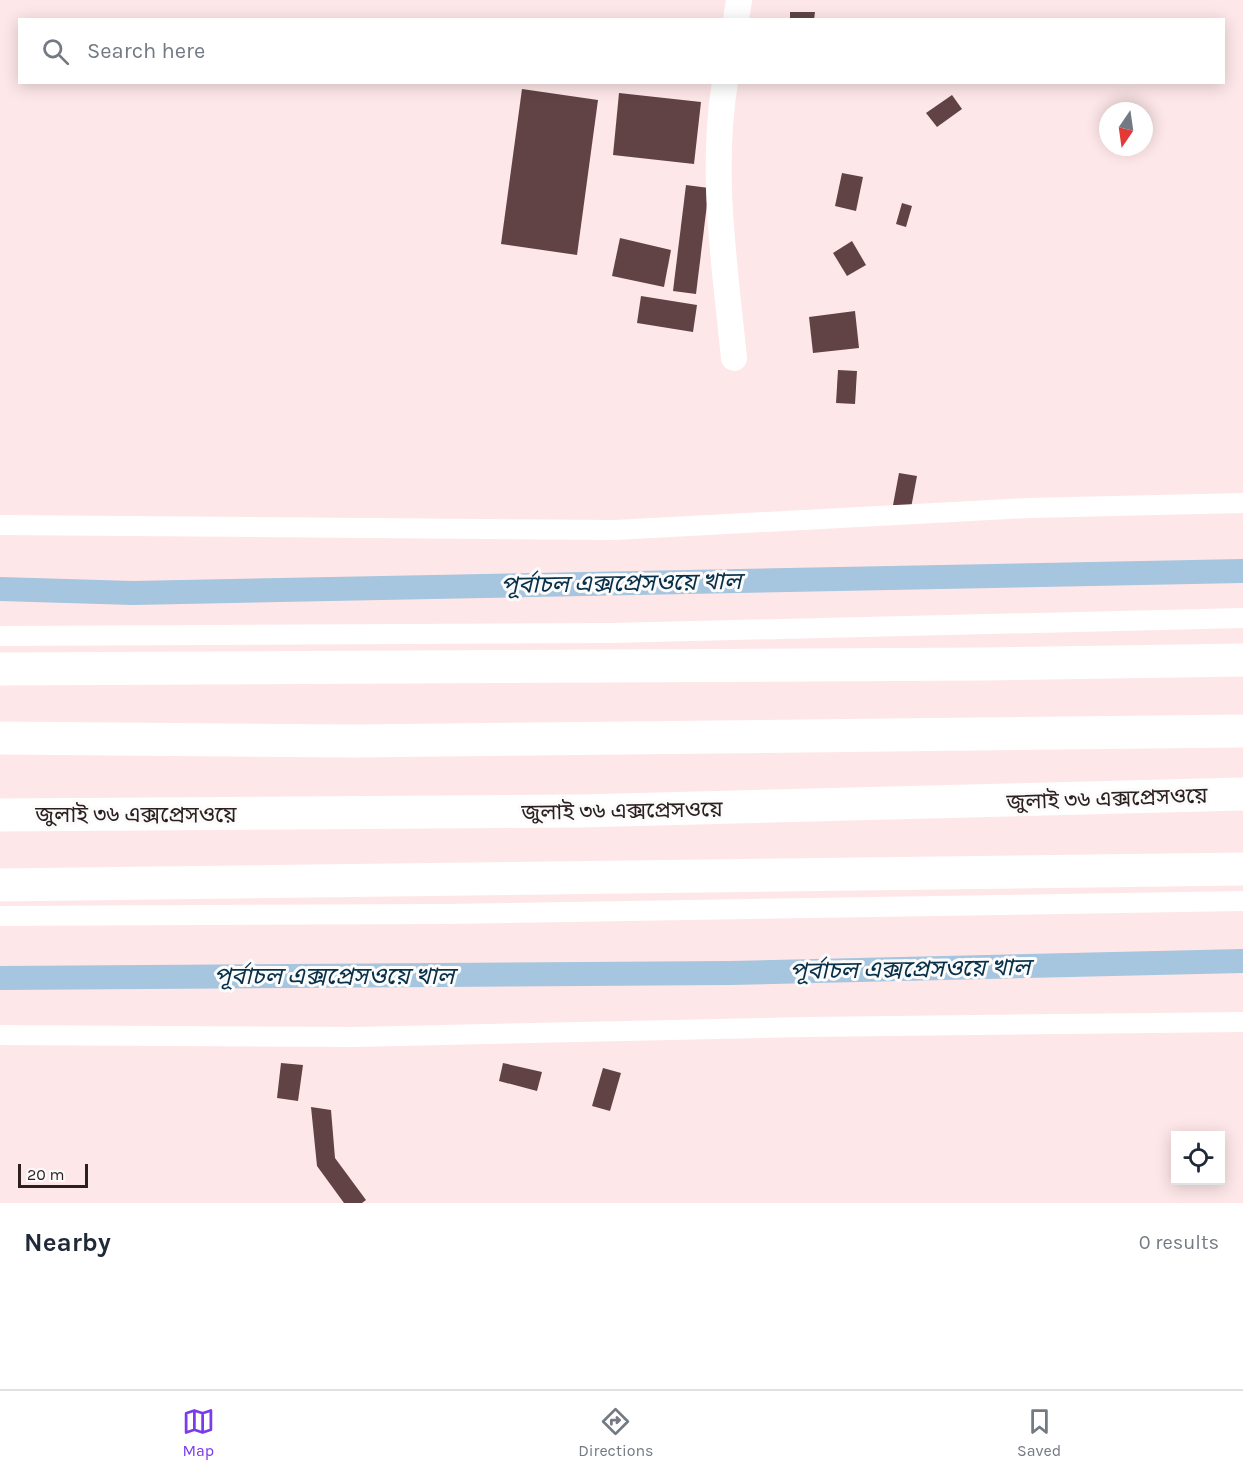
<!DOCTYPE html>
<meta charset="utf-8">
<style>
:root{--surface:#fff;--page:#f6f6f7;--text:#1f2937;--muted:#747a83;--line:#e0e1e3;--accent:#7c3aed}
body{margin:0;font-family:Karla,"Noto Sans Bengali",sans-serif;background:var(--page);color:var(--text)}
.controls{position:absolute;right:18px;bottom:18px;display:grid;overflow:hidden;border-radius:0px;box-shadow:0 3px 15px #0003}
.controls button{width:54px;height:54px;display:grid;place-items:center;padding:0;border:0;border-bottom:2px solid var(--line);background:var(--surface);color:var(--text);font:30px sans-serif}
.compass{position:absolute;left:1099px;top:102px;width:54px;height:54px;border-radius:50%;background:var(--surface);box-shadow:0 3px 15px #0003;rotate:193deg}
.scale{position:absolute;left:18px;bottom:15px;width:70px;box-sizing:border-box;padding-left:6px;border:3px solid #2c1f1f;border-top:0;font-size:16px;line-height:21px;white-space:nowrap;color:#2c1f1f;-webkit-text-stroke:4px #fbfbfb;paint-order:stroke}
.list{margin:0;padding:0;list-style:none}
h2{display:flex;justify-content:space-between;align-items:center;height:78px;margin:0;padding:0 24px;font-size:26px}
h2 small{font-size:20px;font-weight:400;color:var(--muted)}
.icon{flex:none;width:33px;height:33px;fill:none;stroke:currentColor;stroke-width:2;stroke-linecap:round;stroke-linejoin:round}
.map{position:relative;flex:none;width:1243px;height:1203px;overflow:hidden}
.search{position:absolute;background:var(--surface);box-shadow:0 3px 15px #0003;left:18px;right:18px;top:18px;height:66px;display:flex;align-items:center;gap:15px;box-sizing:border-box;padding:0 21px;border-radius:0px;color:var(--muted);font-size:22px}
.sheet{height:186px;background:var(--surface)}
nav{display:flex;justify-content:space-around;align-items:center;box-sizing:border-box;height:84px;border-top:2px solid var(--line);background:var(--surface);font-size:16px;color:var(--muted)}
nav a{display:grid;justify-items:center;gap:3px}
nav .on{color:var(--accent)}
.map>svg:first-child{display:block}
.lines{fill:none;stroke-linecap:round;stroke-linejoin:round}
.canal{stroke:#a6c5de;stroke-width:24}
.building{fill:#614345}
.pedestrian{stroke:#fff;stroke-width:20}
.minor{stroke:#fff;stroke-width:26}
.primary{stroke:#fff;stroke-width:33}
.motorway{stroke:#fff;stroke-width:33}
.labels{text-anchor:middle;stroke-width:6;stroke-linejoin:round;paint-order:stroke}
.street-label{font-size:22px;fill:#2c1f1f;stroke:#fbfbfb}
.water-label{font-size:24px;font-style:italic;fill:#083049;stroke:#fbfbfb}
</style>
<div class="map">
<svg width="1243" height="1203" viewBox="0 0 1243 1203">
<rect width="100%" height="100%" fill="#fee7e8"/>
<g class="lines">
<g class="canal">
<polyline points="0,589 133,593 1243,571"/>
<polyline points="0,978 730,973 1243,961"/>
</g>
</g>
<g class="building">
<polygon points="790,12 815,12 814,20 790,20"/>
<polygon points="522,89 598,100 577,255 501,244"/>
<polygon points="619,93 701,102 694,164 613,155"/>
<polygon points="952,95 962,109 937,127 926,113"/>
<polygon points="842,173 863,177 856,211 835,206"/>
<polygon points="686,185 709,188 696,294 673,291"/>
<polygon points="902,203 912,206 906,227 896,224"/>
<polygon points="620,238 671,250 664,287 612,276"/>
<polygon points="852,241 866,265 847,276 833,253"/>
<polygon points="641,296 697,305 693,332 637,323"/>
<polygon points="855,311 859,348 813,353 809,317"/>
<polygon points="838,370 857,371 855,404 836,403"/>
<polygon points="899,473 917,476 911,508 893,505"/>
<polygon points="281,1063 303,1065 298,1101 277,1098"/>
<polygon points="503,1063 542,1072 537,1091 499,1081"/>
<polygon points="603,1068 621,1073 610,1111 592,1106"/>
<polygon points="311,1107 331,1110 335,1158 366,1200 362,1203 344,1203 317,1166"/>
</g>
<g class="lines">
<g class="pedestrian">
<polyline points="0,525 615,530 1029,508 1243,503"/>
<polyline points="0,636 611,633 1243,618"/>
<polyline points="0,916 447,914 1243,901"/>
<polyline points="0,1035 354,1037 808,1027 1243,1022"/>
</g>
<g class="minor">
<polyline points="736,20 739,0"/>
<path d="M725,82C710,174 725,267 734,358"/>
</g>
<g class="primary">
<polyline points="0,669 986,664 1243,660"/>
<polyline points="0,885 1243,869"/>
</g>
<g class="motorway">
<polyline points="0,738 355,741 1243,731"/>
<polyline points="0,815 581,811 1243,794"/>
</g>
</g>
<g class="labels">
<g class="street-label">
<text transform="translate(1107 798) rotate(-2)" y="8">জুলাই ৩৬ এক্সপ্রেসওয়ে</text>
<text transform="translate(622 810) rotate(-1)" y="8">জুলাই ৩৬ এক্সপ্রেসওয়ে</text>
<text x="136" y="822">জুলাই ৩৬ এক্সপ্রেসওয়ে</text>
</g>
<g class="water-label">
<text transform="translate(621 583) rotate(-1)" y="8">পূর্বাচল এক্সপ্রেসওয়ে খাল</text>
<text transform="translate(910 969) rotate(-1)" y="8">পূর্বাচল এক্সপ্রেসওয়ে খাল</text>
<text x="334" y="984">পূর্বাচল এক্সপ্রেসওয়ে খাল</text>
</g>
</g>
</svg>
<div class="controls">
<button><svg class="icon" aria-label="locate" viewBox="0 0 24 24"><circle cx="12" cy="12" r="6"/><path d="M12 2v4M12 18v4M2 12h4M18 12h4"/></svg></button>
</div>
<svg class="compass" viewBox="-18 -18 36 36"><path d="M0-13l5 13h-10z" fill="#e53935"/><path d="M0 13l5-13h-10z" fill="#747a83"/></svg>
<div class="scale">20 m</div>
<div class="search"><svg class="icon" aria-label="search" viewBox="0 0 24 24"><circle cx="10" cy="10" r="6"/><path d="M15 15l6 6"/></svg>Search here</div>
</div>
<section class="sheet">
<h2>Nearby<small>0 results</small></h2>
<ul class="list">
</ul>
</section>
<nav>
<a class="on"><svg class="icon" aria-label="map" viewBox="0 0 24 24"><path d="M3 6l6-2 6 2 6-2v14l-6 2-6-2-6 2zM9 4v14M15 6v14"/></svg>Map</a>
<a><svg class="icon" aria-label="directions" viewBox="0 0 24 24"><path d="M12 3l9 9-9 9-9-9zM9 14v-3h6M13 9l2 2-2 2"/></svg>Directions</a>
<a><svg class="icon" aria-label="saved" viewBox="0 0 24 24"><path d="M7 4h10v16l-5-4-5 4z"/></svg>Saved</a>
</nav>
